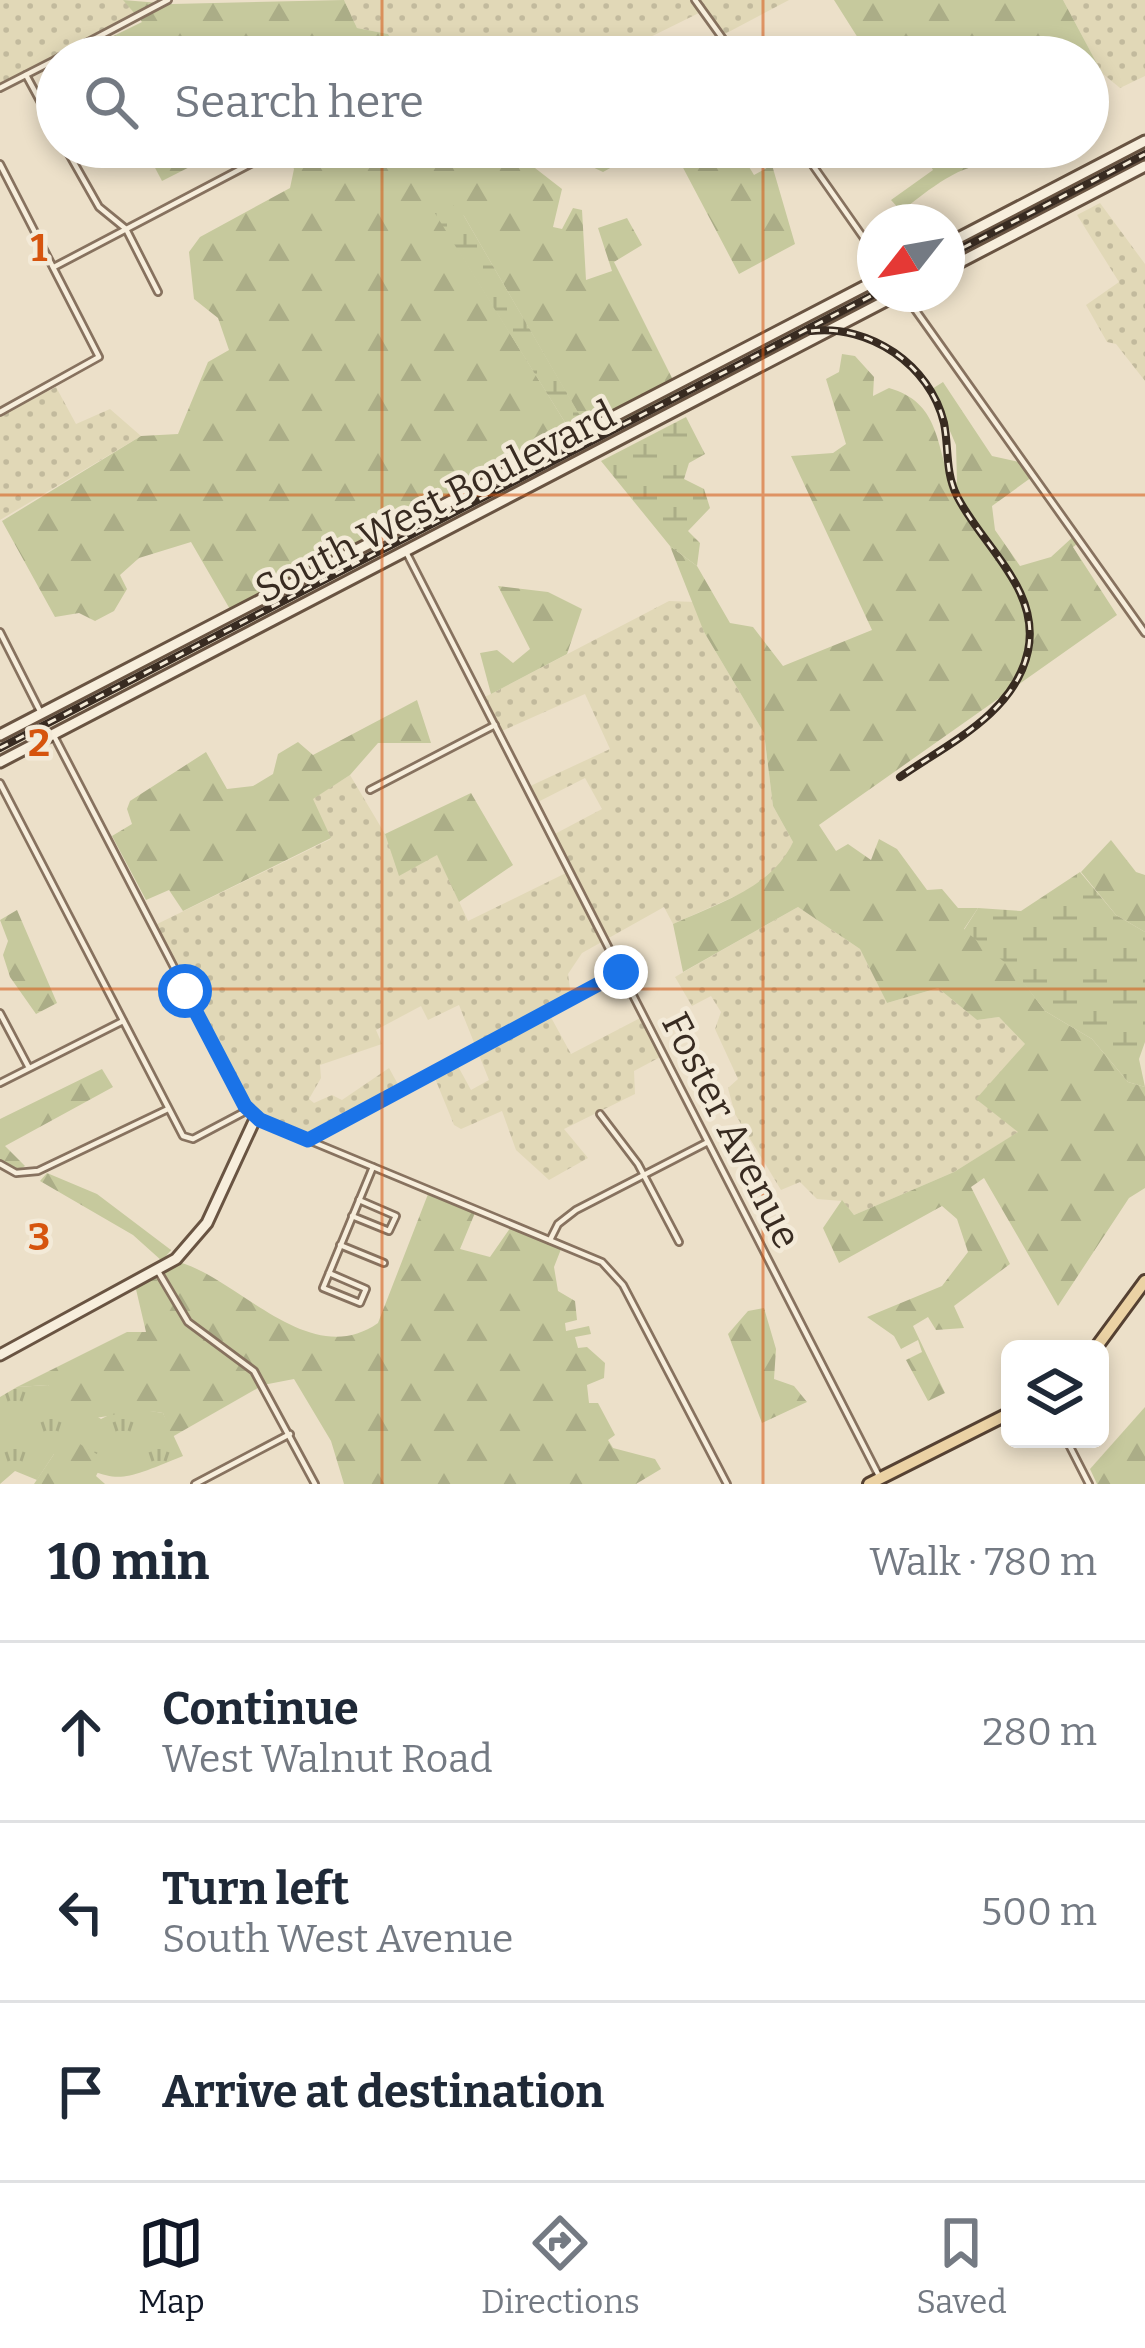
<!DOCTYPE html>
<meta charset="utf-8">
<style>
:root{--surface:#fff;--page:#f6f6f7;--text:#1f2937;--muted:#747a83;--line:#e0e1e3;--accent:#111827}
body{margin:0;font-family:Bitter,serif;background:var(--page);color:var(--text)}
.controls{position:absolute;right:36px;bottom:36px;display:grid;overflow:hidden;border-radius:18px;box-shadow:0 6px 18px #0003}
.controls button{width:108px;height:108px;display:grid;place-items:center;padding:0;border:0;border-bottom:3px solid var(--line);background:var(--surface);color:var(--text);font:60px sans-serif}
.compass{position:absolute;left:857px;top:204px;width:108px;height:108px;border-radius:50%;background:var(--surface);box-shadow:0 6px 18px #0003;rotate:239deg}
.stop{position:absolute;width:36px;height:36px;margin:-27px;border:9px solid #1a73e8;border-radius:50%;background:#fff}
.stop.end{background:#1a73e8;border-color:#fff;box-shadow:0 3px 12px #0008}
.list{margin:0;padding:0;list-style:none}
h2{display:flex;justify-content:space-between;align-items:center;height:156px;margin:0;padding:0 48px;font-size:51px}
h2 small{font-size:39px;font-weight:400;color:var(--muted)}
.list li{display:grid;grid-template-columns:78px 1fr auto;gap:36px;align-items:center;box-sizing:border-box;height:180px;padding:0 48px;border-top:3px solid var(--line)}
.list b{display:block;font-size:45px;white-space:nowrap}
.list p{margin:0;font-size:39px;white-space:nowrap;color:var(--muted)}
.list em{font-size:39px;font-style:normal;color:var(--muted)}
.icon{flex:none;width:66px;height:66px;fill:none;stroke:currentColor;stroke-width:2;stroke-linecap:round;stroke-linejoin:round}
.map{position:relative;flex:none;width:1145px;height:1484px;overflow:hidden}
.search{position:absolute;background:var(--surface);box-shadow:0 6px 18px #0003;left:36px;right:36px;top:36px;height:132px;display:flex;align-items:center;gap:30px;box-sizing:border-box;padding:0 42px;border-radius:66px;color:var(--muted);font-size:45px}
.sheet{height:696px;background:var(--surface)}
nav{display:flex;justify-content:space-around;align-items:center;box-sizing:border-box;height:168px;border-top:3px solid var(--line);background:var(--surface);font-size:33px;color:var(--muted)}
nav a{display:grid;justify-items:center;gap:6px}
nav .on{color:var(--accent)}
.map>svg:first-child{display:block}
.farmland{fill:url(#farmland-dots)}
.grass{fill:url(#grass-tufts)}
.forest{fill:url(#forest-firs)}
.wetland{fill:url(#wetland-marsh)}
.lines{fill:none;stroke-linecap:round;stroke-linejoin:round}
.street-casing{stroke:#87725f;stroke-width:10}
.secondary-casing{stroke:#695442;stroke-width:15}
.primary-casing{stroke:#554132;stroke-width:16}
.street{stroke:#f7eedc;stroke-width:4.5}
.secondary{stroke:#f7eedc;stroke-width:9}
.primary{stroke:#ebd2a4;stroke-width:10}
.rail-casing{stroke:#382b21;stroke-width:8}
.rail{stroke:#f3ead8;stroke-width:3;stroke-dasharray:9;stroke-linecap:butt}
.route{stroke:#1a73e8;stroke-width:15}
.grid{fill:none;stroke:#d6540e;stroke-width:3;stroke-opacity:0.55}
.labels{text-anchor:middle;stroke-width:9;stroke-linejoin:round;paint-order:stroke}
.street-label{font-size:39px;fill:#382b21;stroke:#f3ead8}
.grid-label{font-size:39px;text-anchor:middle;font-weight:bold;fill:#d6540e;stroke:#f3ead8;stroke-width:9;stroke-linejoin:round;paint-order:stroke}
</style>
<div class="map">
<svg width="1145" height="1484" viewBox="0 0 1145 1484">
<defs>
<pattern id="farmland-dots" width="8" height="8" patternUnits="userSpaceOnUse" patternTransform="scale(3)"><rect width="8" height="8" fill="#e1d8b7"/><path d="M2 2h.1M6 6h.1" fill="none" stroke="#c2ba9d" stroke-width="1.8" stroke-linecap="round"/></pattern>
<pattern id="grass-tufts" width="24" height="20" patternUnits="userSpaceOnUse" patternTransform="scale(3)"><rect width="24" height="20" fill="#c6c99d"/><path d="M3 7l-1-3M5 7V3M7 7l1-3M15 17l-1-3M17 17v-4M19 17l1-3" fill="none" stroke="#abad87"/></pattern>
<pattern id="forest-firs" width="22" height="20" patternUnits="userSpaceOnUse" patternTransform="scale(3)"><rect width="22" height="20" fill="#c6c99d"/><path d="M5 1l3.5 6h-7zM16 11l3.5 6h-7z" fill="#abad87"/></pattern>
<pattern id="wetland-marsh" width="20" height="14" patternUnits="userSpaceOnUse" patternTransform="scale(3)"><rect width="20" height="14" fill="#c6c99d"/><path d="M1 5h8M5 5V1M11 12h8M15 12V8" fill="none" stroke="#abad87"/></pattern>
</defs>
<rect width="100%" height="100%" fill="#ece0c9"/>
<g class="farmland">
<polygon points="0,0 123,0 138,12 0,84"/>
<polygon points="344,0 789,0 721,36 703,11 622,51 624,57 403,57 388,34 357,28"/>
<polygon points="1063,0 1145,0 1145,76 1120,88 1102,73"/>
<polygon points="1100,203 1145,264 1145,381 1116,344 1107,342 1086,305 1119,282 1077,215"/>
<polygon points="56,387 76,424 110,409 141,436 0,520 0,416"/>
<polygon points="669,601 695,602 704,632 764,733 773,806 793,842 782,865 753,888 673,924 664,907 582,953 568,974 571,997 547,1010 571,1054 644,1016 664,1055 634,1071 635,1094 564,1129 588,1158 549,1180 516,1150 502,1111 461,1129 454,1125 432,1071 454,1059 471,1090 489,1080 459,1005 428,1020 421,1006 376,1030 382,1044 320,1065 321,1078 309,1099 314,1103 332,1095 342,1100 389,1068 400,1088 304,1138 256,1118 240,1098 153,926 331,839 312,799 350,775 385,834 400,875 437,854 468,921 568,872 551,836 602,809 585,778 534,804 526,788 610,749 585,694 502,731 483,698"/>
<polygon points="798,907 860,949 887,1003 938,988 977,1020 999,1017 1026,1045 1019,1132 954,1172 854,1215 842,1201 817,1199 800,1182 781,1190 735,1114 728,1088 738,1079 715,1029 721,1012 711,996 692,1006 675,977"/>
</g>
<path class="grass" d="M48,1385L101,1419L125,1407L163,1413L183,1456C114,1484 120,1484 54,1454L37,1480L15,1471L0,1484V1397L17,1387Z"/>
<g class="forest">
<polygon points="123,0 172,4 344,0 357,28 388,34 403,57 96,57 91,47 142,22"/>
<polygon points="834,0 1063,0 1102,73 1088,78 1088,57 870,57"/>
<polygon points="144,147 229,147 162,181"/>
<polygon points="282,147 737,147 754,175 772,165 795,244 739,274 680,162 644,167 634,155 603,172 552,148 535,168 562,189 553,227 562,229 573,208 582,210 586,280 612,271 598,228 627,218 642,245 614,262 674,382 586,427 464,216 429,202 571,432 231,611 191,542 139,558 120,575 127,589 114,611 95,621 79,613 55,617 2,521 141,436 178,434 208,362 229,350 218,318 194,299 189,252 200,237 290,188 294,169"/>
<path d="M919,147H997L1001,163C961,161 932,188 901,211L891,200L933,170Z"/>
<path d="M842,354L855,356L874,377L873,396L889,388C940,403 935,442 952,486L957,482L956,445L932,389L943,382L992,456L1024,463L1032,477L992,506L995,530L1020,566L1051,557L1075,535L1080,542L1073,547L1117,615L819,825L836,851L848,844L871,860L879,839L897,849L927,890L942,889L958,908H978L964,929L1012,967L1045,1011L1092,1039L1128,1082L1145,1087V1188L1129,1198L1058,1306L984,1178L971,1187L1010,1264L954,1306L964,1328L936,1330L928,1317L913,1326L945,1393L928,1401L906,1360L922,1352L918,1340L901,1349L894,1336L867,1317L942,1286L968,1252L957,1219L942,1206L839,1263L823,1228L842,1200L854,1215L954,1172L1018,1132L976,1099L1025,1044L999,1017L977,1020L938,988L887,1003L860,949L798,907L683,972L673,924C718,903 771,889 793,842L773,806L764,733L704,632L670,546L697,566L730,623L753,627L783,666L872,630L791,456L833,453L846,444L826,379L839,372Z"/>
<polygon points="498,586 548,592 582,609 567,654 491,694 480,653 497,650 513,663 530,649"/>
<polygon points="417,700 431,743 378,743 350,775 313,799 331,838 183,911 169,890 146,900 112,836 132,824 127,809 130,801 206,752 227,789 253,786 273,774 278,754 298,742 313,755"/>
<polygon points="471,793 513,865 459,902 437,855 399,876 385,834"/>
<polygon points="1111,840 1136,872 1145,875 1145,932 1116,915 1081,872"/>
<polygon points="17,910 57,1003 36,1014 10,977 3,955 8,941 0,920"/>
<polygon points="102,1069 113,1087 5,1146 25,1166 19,1170 0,1160 0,1119"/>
<polygon points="47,1173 97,1194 171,1250 162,1261 133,1235 40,1181"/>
<path d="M430,1189L477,1208L460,1249L490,1257L513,1224L563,1244L554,1267L558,1291L575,1301L577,1320L565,1323L566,1331L589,1326L591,1334L575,1337L578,1348L587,1347L605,1363L604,1378L587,1385L589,1403H598L615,1435L608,1440L613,1448L655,1459L661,1469L636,1484H344L331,1441L294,1379L263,1385L172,1437L163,1413C121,1406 115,1420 79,1418L48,1385L17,1387L127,1332H146L135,1285L179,1262C239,1279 310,1371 378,1323Z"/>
<polygon points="764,1308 776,1349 774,1379 794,1386 807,1402 762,1423 728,1334 748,1311"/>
<polygon points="1145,1407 1145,1484 1097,1484 1090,1469"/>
<polygon points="80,1444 105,1459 96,1476 105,1484 34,1484 54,1454"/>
</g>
<g class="wetland">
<polygon points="428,202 450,202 464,216 586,426 674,382 679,396 585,445 571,432"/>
<polygon points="686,417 705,454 689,463 684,479 704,489 710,508 688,531 700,543 697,566 670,546 601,461"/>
<polygon points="1080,872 1116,915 1145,932 1145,1042 1139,1059 1145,1087 1128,1082 1092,1039 1045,1011 1012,968 964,930 978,908 1021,911"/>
</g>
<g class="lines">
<defs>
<g id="street">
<polyline points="695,0 736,57"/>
<polyline points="60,57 168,0"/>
<polyline points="26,75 57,132"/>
<polyline points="0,88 57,59"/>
<polyline points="65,147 99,207 126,229 158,292"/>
<polyline points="800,147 875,254"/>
<polyline points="0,164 99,357 0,412"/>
<polyline points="54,267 256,161"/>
<polyline points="904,294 1145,633"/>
<polyline points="405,550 878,1474"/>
<polyline points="0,632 41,713"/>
<polyline points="53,734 248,1110 260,1120 602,1262 623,1285 727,1484"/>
<polyline points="0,783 183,1136 193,1139 246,1111"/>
<polyline points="370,790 495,725"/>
<polyline points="0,1013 28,1066"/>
<polyline points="0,1083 123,1021"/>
<polyline points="600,1114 638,1164 679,1242"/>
<polyline points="307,1140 619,973"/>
<polyline points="0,1164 16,1173 38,1171 168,1109"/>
<polyline points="352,1216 389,1231 396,1216 359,1200"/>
<polyline points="550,1240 558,1224 576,1210 706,1143"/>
<polyline points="340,1245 384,1263"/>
<polyline points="159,1273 188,1322 254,1371 315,1484"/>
<polyline points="329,1273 366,1289 360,1303 323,1288 373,1167"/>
<polyline points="1066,1439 1089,1484"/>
<polyline points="195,1484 290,1434"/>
</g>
<g id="secondary">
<polyline points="947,244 1145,141"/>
<polyline points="947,269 1145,166"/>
<polyline points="0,735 875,281"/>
<polyline points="0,762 899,294"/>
<polyline points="0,1355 176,1259 207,1223 256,1117"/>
</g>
<g id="primary">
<polyline points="1095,1349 1145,1281"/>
<polyline points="869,1484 1010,1413"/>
</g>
</defs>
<use href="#street" class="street-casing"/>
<use href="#secondary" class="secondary-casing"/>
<use href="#primary" class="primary-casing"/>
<use href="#street" class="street"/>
<use href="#secondary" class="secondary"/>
<use href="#primary" class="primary"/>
<defs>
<g id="rail">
<polyline points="947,256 1145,154"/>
<path d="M811,331C870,324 930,365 944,423C949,448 945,472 957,496C982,546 1041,589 1028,651C1015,713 949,743 900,777"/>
<polyline points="0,748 875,294"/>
</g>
</defs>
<use href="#rail" class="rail-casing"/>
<use href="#rail" class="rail"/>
</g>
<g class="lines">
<polyline class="route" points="185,991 245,1106 260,1120 308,1140 621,972"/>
</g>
<path class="grid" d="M382,0V57M763,0V57M382,147V1484M763,147V1484M0,495H1145M0,989H1145"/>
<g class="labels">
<g class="street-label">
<text transform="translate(435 501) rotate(-27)" y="14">South West Boulevard</text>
<text transform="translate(732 1130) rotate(63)" y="14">Foster Avenue</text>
</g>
</g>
<g class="grid-label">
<text x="39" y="261">1</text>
<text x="39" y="756">2</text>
<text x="39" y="1250">3</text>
</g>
</svg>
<div class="controls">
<button><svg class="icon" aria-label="layers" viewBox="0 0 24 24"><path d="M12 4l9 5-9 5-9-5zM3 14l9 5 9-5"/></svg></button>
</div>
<svg class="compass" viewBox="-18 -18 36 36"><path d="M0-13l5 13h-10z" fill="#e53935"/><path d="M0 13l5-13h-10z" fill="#747a83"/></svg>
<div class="stop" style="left:185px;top:991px"></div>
<div class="stop end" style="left:621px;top:972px"></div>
<div class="search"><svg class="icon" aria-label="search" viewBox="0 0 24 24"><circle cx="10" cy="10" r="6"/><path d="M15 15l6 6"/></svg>Search here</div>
</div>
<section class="sheet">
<h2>10 min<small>Walk · 780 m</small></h2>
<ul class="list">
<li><svg class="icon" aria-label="ahead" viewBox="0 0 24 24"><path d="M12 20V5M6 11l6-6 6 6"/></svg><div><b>Continue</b><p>West Walnut Road</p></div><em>280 m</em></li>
<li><svg class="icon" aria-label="left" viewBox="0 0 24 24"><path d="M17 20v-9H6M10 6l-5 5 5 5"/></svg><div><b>Turn left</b><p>South West Avenue</p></div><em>500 m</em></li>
<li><svg class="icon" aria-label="arrive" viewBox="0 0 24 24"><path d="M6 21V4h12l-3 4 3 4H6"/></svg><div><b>Arrive at destination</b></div></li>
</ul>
</section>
<nav>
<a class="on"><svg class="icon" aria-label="map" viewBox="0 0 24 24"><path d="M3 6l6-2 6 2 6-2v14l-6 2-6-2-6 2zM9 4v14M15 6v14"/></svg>Map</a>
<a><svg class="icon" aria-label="directions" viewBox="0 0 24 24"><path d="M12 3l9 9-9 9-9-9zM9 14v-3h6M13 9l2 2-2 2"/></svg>Directions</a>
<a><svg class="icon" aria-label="saved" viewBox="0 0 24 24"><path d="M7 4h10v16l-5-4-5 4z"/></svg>Saved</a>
</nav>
